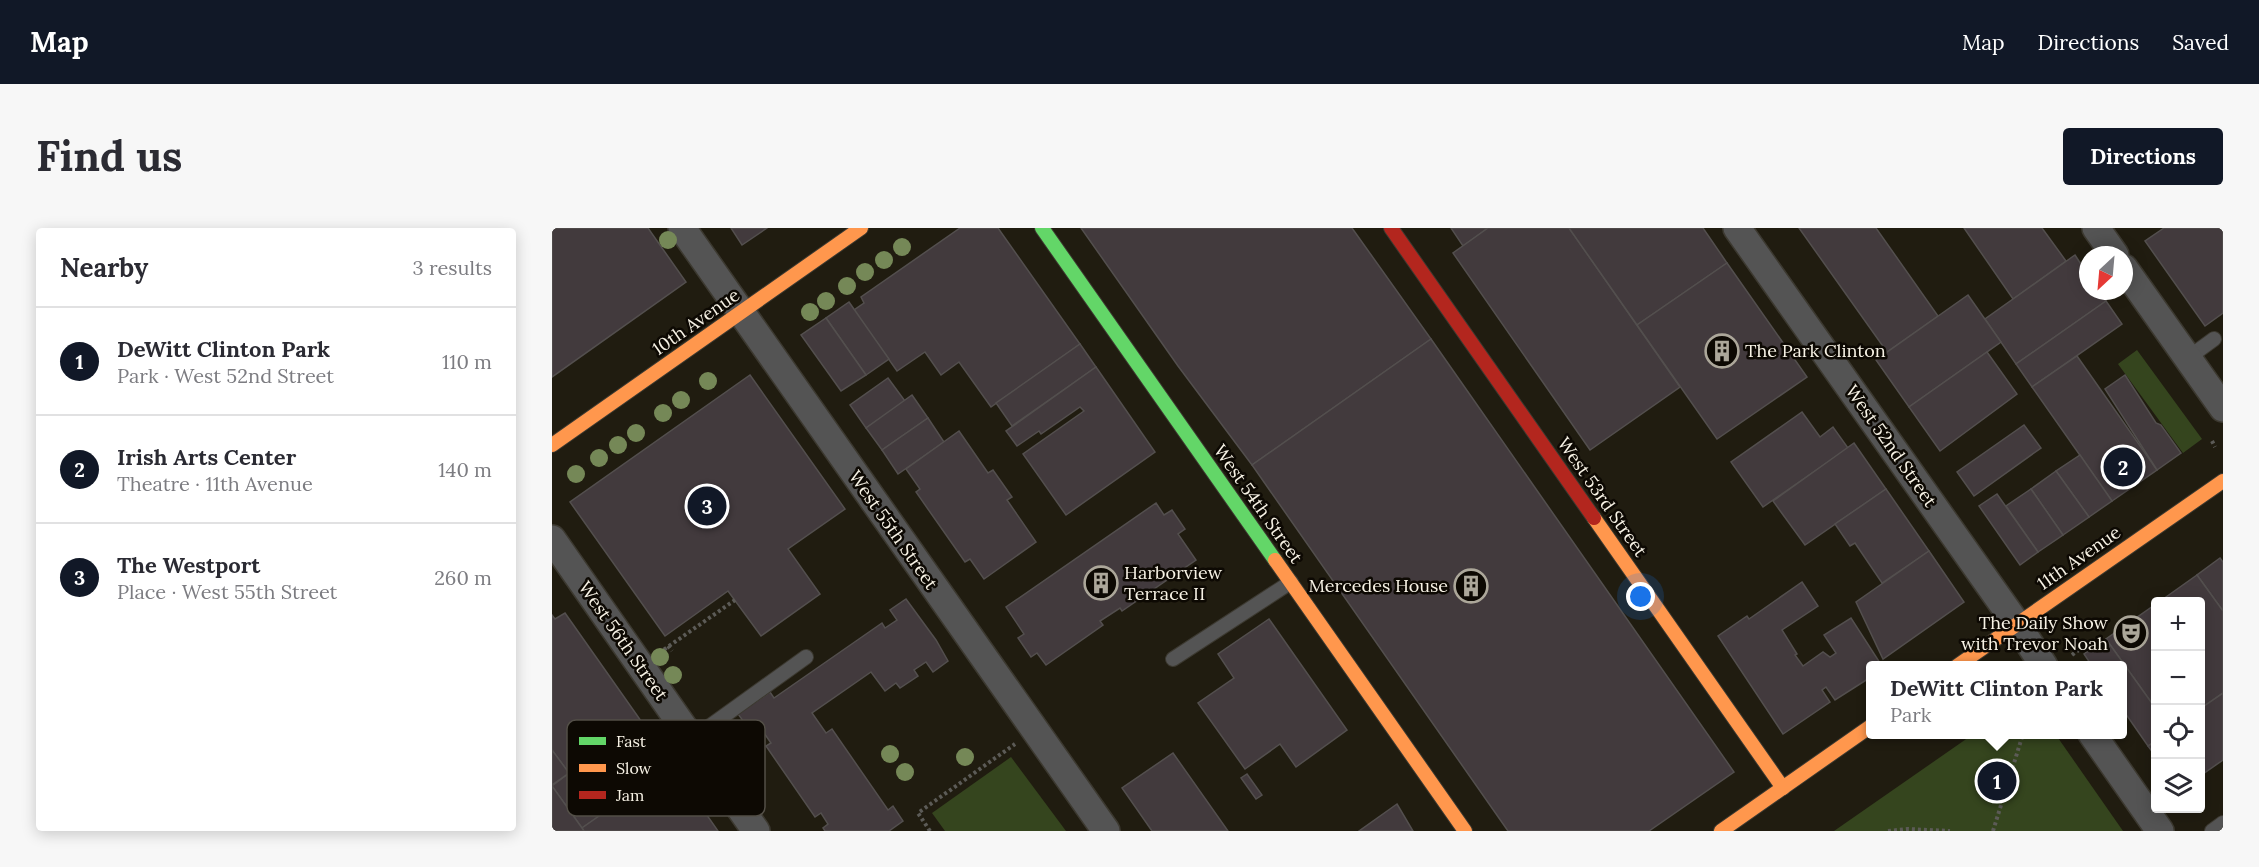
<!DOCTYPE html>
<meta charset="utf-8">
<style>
:root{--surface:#fff;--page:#f7f7f7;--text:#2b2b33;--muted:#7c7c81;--line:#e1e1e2;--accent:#111827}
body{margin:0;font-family:Lora,serif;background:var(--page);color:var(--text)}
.controls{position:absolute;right:18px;bottom:18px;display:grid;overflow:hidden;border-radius:6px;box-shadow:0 3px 15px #0003}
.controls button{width:54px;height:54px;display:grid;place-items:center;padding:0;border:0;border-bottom:2px solid var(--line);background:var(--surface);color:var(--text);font:30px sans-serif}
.compass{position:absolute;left:1527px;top:18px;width:54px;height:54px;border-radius:50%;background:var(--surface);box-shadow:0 3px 15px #0003;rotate:206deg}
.you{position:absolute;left:1089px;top:369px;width:21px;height:21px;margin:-15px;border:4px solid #fff;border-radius:50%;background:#1a73e8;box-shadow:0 0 0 9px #1a73e833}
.badge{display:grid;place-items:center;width:39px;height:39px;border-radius:50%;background:var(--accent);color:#fff;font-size:20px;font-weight:700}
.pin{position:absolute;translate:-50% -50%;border:3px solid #fff;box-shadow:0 2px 6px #0006}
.popup{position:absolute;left:1314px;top:433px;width:261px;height:78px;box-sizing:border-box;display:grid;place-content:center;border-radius:6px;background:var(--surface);filter:drop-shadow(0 2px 4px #0005);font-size:20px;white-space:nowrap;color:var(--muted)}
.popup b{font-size:22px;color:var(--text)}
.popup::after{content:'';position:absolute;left:50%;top:100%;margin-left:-12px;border:12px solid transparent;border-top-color:var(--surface)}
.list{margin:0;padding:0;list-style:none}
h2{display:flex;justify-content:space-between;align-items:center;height:78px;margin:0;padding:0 24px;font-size:26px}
h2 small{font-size:20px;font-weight:400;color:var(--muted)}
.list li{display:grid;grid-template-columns:39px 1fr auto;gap:18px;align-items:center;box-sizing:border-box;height:108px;padding:0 24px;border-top:2px solid var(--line)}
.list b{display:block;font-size:22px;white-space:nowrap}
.list p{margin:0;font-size:20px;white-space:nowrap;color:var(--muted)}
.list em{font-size:20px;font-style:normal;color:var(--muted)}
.icon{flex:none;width:33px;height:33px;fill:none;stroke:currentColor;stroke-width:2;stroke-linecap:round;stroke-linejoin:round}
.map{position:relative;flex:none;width:1671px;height:603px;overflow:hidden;border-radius:6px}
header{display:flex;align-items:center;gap:36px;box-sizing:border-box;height:84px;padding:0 30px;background:var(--accent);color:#fff}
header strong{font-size:28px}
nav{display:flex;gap:33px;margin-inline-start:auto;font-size:21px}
.intro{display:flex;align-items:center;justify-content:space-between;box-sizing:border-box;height:144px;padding:0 36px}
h1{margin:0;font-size:42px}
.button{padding:15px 27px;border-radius:6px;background:var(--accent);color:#fff;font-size:21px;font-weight:700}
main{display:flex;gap:36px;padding:0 36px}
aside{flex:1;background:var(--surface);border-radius:6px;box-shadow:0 3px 15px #0003}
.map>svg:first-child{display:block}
.green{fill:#35451e}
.building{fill:#423a3d;stroke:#534f4e;stroke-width:1.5}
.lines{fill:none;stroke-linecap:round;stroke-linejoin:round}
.lane-casing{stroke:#3c3930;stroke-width:16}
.street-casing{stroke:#3c3930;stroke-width:30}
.fast-casing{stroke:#3c3930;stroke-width:16}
.slow-casing{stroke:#3c3930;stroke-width:16}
.jam-casing{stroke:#3c3930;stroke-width:16}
.path{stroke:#5c5b57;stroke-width:4;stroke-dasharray:3 3;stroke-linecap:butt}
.lane{stroke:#545454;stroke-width:14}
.street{stroke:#545454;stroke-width:27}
.fast{stroke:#63d668;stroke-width:14}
.slow{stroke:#ff974d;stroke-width:14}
.jam{stroke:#b3261e;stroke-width:14}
.tree{fill:#758857}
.labels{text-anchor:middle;stroke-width:5;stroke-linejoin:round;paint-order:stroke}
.street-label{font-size:18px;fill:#f7f2e5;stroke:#0d0903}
.poi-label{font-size:18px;fill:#f7f2e5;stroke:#0d0903;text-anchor:start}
.key{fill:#0d0903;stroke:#534f47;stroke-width:1.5}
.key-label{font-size:16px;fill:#f7f2e5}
</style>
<header>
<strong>Map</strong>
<nav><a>Map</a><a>Directions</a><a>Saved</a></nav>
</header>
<div class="intro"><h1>Find us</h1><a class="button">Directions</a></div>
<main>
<aside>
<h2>Nearby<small>3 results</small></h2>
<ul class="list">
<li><span class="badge">1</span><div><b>DeWitt Clinton Park</b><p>Park · West 52nd Street</p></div><em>110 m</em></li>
<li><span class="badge">2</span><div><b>Irish Arts Center</b><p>Theatre · 11th Avenue</p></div><em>140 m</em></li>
<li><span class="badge">3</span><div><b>The Westport</b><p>Place · West 55th Street</p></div><em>260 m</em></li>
</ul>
</aside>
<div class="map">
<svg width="1671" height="603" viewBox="0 0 1671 603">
<rect width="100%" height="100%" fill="#201c10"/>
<g class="green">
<polygon points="1585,122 1650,211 1631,225 1566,136"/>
<polygon points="1420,507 1504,507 1571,603 1282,603"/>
<polygon points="459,529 514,603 393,603 380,585"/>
</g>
<g class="building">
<polygon points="0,0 96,0 134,54 0,149"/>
<polygon points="179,0 215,0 190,17"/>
<polygon points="408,0 446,0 528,116 439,179 407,134 389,147 373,124 345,143 302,82 312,75 309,69"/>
<polygon points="529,0 800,0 879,111 700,237 626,138"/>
<polygon points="899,0 936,0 911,18"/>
<polygon points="936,0 1017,0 1128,159 1038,222 901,25"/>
<polygon points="1017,0 1151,0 1175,35 1085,97"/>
<polygon points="1247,0 1324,0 1386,88 1335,124"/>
<polygon points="1412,0 1490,0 1514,33 1461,71"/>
<polygon points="1612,0 1671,0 1671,85 1653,98 1593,13"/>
<polygon points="1523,27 1536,47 1536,63 1548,63 1554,73 1464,136 1433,91"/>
<polygon points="1175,35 1255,149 1165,211 1085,97"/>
<polygon points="1416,67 1449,114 1357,179 1324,132"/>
<polygon points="1554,73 1570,96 1480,159 1464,136"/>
<polygon points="297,74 337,131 314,147 274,90"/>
<polygon points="274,90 314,147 289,163 249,107"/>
<polygon points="879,111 1182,544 1097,603 956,603 700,237"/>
<polygon points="528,116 544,139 460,198 444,175"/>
<polygon points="1435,124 1465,166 1388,223 1357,179"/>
<polygon points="1525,128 1605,242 1560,273 1480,159"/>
<polygon points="544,139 603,224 514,287 471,226 532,183 528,179 489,206 487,203 465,218 454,203"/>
<polygon points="198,147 293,281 236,321 268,366 209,408 176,363 113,408 18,274"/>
<polygon points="1573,147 1604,195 1609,197 1629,225 1605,242 1553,161"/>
<polygon points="336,150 353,173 314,200 298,177"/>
<polygon points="360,167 376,190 330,222 314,200"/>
<polygon points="1250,184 1268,209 1281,199 1296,220 1211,279 1179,234"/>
<polygon points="376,190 392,214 346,246 330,222"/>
<polygon points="1472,197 1489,220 1422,268 1405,244"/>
<polygon points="407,203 436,245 441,242 460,269 455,272 484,314 432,351 418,331 413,334 364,264 368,261 354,241"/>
<polygon points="1302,215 1334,261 1253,317 1221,273"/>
<polygon points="1528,227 1560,273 1537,289 1504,243"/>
<polygon points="1504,243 1537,289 1511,307 1479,261"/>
<polygon points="1334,261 1377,323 1330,355 1303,315 1298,318 1283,296"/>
<polygon points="1479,261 1511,307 1486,324 1454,278"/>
<polygon points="1445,266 1486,324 1468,337 1427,278"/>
<polygon points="604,275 612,287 620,282 633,301 626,306 644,332 570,383 568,380 548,393 551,397 494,437 485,425 479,429 466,410 472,406 454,379"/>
<polygon points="1377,323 1412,374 1331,431 1304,374"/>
<polygon points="1668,330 1671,334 1671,383 1645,347"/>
<polygon points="1645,347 1671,383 1671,465 1648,481 1648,374 1607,374"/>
<polygon points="1250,354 1266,378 1230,402 1245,426 1243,427 1251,438 1271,424 1278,429 1284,425 1272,407 1299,390 1330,438 1319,438 1319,449 1283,472 1274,459 1270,462 1278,474 1231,506 1166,408 1195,388 1197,391"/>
<polygon points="354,371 384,412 396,433 381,444 374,434 362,442 366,448 348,460 344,455 333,463 319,444 260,485 274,505 280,501 336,582 341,578 351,593 337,603 273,603 271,600 276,596 269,585 263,589 214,518 219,515 205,495 197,501 186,486 218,464 222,470 330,395 333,400 345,392 338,382"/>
<polygon points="1604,376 1604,481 1554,411"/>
<polygon points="13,385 120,537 30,600 0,558 17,545 0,522 0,387 3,391"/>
<polygon points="717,391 795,502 744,539 728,516 693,541 646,475 682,450 666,426"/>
<polygon points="1554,411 1604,481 1604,513 1596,518 1571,482 1571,438 1540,438 1532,426"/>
<polygon points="1671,465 1671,532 1648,548 1648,481"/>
<polygon points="1604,513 1604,529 1596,518"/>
<polygon points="0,522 17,545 0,557"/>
<polygon points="621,525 676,603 600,603 570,560"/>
<polygon points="120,537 166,603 32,603 30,600"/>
<polygon points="695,546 710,567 704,571 689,550"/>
<polygon points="0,558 30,600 32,603 0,603"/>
<polygon points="845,576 861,603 807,603"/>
</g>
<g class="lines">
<defs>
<g id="lane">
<polyline points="1636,130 1662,111"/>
<polyline points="621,431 739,354"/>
<polyline points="140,511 254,429"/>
<polyline points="1660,603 1671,595"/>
</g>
<g id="street">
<polyline points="130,0 554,603"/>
<polyline points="1185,0 1464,395 1492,438"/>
<polyline points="1544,0 1563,27"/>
<polyline points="1572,40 1671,180"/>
<polyline points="0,311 204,603"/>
<polyline points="1540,506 1608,603"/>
</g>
<polyline id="fast" points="490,0 723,332"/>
<g id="slow">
<polyline points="0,217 309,0"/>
<polyline points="1042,290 1231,560"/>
<polyline points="723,332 913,603"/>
<polyline points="1405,438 1671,253"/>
<polyline points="1169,603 1319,498"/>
</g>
<polyline id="jam" points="839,0 1042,290"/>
</defs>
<use href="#lane" class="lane-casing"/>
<use href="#street" class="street-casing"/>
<use href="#fast" class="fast-casing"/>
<use href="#slow" class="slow-casing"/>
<use href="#jam" class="jam-casing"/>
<g class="path">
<polyline points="1660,213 1663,219"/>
<polyline points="116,418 120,423"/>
<polyline points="107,425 183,372"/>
<polyline points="1520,427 1528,421"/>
<polyline points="378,603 366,585 463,516"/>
<polyline points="1336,603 1355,601 1398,603"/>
<polyline points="1441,603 1471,506"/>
</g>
<use href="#lane" class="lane"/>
<use href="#street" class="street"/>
<use href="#fast" class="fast"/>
<use href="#slow" class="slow"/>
<use href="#jam" class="jam"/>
</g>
<g class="tree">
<circle cx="116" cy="12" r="9"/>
<circle cx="350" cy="19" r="9"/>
<circle cx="332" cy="32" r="9"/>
<circle cx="313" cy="44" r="9"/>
<circle cx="295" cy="58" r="9"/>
<circle cx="274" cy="73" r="9"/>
<circle cx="258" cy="84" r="9"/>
<circle cx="156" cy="153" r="9"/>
<circle cx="129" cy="172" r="9"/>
<circle cx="111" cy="185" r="9"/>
<circle cx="84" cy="205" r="9"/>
<circle cx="66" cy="217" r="9"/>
<circle cx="47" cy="230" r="9"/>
<circle cx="24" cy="246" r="9"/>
<circle cx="108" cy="429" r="9"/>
<circle cx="121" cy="447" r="9"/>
<circle cx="338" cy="526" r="9"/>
<circle cx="413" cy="529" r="9"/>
<circle cx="353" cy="544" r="9"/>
</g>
<defs>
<symbol id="building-ring" viewBox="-11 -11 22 22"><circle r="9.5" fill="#0d0903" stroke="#aca79a" stroke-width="1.5"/><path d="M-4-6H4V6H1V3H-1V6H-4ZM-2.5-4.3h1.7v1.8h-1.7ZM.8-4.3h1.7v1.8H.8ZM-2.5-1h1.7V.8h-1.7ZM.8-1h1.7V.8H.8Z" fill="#aca79a"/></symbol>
<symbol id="theatre-ring" viewBox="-11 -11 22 22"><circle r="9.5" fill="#0d0903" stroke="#aca79a" stroke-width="1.5"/><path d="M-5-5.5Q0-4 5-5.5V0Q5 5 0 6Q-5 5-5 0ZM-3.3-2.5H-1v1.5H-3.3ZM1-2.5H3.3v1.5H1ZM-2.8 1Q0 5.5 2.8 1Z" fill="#aca79a"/></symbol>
</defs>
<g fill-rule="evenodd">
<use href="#building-ring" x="1151" y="104" width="38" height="38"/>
<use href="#building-ring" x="530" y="336" width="38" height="38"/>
<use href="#building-ring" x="900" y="339" width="38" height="38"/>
<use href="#theatre-ring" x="1560" y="386" width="38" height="38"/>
</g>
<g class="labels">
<g class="street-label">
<text transform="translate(144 94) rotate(-35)" y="6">10th Avenue</text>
<text transform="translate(1339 218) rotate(55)" y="6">West 52nd Street</text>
<text transform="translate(1050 269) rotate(55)" y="6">West 53rd Street</text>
<text transform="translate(706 276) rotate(55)" y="6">West 54th Street</text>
<text transform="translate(341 302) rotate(55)" y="6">West 55th Street</text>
<text transform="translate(1527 330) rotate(-35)" y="6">11th Avenue</text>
<text transform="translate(71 413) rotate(55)" y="6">West 56th Street</text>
</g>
<g class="poi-label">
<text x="1193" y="129">The Park Clinton</text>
<text x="572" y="351">Harborview<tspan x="572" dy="21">Terrace II</tspan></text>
<text x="896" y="364" text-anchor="end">Mercedes House</text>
<text x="1556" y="401" text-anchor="end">The Daily Show<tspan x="1556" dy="21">with Trevor Noah</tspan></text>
</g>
</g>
<rect x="15" y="492" width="198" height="96" rx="9" class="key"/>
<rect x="27" y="509" width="27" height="8" fill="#63d668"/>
<rect x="27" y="536" width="27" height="8" fill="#ff974d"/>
<rect x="27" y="563" width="27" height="8" fill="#b3261e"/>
<g class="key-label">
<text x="64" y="519">Fast</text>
<text x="64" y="546">Slow</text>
<text x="64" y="573">Jam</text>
</g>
</svg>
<div class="controls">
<button>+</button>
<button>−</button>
<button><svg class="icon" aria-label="locate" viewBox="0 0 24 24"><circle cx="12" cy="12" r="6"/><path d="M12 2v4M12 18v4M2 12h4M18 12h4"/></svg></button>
<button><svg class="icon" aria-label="layers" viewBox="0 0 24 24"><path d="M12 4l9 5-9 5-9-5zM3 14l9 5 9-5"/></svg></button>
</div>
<svg class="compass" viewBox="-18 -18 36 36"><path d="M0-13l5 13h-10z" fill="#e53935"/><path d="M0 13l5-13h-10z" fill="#7c7c81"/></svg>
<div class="you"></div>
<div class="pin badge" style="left:1445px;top:553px">1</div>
<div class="popup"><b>DeWitt Clinton Park</b>Park</div>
<div class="pin badge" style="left:1571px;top:239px">2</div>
<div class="pin badge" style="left:155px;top:278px">3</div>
</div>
</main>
